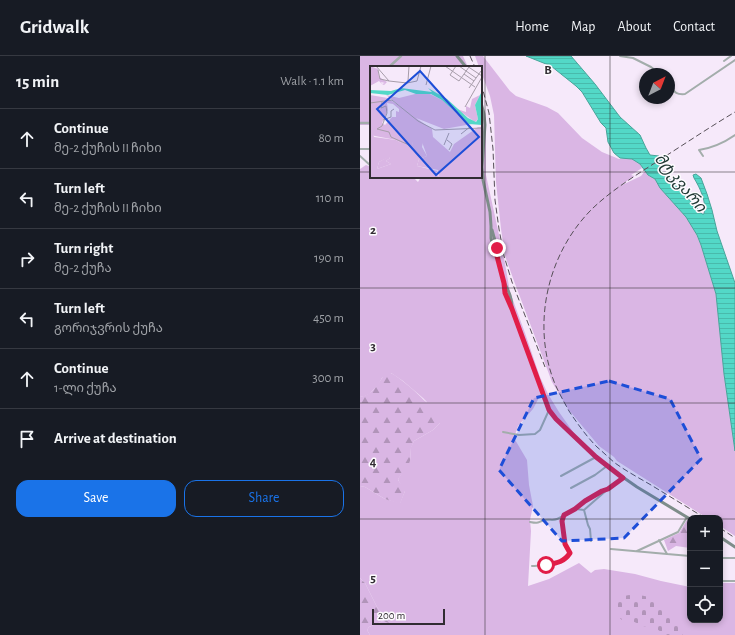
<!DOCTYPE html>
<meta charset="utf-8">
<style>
:root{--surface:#171b24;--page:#20242c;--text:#f1f3f6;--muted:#9ea1a6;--line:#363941;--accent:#1a73e8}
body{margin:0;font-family:"Alegreya Sans","Noto Sans Georgian",sans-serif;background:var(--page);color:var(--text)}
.controls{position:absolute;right:12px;bottom:12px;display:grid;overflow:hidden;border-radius:8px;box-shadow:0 2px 6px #0003}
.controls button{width:36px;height:36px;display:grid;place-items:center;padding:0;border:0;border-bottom:1px solid var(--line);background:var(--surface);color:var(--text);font:20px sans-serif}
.compass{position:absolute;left:279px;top:12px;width:36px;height:36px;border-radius:50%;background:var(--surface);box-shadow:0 2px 6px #0003;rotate:42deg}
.scale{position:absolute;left:12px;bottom:10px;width:73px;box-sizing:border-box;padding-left:4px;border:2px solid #312c32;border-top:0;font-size:11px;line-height:14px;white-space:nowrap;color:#312c32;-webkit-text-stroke:3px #fdfbfe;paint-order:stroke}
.stop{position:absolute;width:12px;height:12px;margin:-9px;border:3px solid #e11d48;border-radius:50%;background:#fff}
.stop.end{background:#e11d48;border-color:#fff;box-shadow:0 1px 4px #0008}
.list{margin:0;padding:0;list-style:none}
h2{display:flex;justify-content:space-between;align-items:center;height:52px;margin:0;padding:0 16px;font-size:17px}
h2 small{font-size:13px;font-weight:400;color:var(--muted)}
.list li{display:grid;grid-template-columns:26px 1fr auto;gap:12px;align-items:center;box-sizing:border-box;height:60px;padding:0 16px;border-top:1px solid var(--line)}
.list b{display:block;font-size:15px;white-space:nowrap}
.list p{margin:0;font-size:13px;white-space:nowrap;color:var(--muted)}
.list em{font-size:13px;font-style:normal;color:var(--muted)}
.actions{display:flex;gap:8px;padding:12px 16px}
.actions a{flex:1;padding:9px 0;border:1px solid var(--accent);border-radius:12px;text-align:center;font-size:14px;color:var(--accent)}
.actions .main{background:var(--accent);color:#fff}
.icon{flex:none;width:22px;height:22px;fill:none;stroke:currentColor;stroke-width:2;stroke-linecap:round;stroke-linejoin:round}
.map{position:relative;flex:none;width:375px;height:579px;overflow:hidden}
header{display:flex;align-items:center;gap:24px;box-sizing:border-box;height:56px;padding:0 20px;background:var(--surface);border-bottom:1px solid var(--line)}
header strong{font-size:19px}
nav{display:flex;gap:22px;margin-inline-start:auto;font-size:14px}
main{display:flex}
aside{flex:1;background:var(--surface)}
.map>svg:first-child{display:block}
.green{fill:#dab6e4}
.forest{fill:url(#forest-firs)}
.cemetery{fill:url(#cemetery-stones)}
.water{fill:url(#water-rules);stroke:#49a49a}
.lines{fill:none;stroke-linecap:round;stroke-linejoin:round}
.minor{stroke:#a3adab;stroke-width:2}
.tertiary{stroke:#a3adab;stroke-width:2.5}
.secondary{stroke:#7e8d8a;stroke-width:3}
.rail{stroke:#564f57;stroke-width:1;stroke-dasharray:6 3;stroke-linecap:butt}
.route{stroke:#e11d48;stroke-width:5}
.marked{fill:#1d4ed8;fill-opacity:0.2;stroke:#1d4ed8;stroke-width:3;stroke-dasharray:8 5;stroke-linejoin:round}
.grid{fill:none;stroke:#312c32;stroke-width:1;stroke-opacity:0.55}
.labels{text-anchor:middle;stroke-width:3;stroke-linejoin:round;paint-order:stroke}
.water-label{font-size:16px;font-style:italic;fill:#213834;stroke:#fdfbfe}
.inset-road{fill:none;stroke:#a79daa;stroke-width:1}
.view{fill:#1d4ed8;fill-opacity:0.15;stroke:#1d4ed8;stroke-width:2}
.inset-edge{fill:none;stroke:#312c32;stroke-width:2}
.grid-label{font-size:13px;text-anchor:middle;font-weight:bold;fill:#312c32;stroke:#fdfbfe;stroke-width:3;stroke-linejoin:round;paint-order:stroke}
</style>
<header>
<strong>Gridwalk</strong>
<nav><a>Home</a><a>Map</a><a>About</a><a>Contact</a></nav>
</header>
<main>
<aside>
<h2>15 min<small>Walk · 1.1 km</small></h2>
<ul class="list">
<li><svg class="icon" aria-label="ahead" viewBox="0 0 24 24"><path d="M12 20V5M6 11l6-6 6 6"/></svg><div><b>Continue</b><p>მე-2 ქუჩის II ჩიხი</p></div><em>80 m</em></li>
<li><svg class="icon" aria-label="left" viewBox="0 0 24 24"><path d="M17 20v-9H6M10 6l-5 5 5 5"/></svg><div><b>Turn left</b><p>მე-2 ქუჩის II ჩიხი</p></div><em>110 m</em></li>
<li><svg class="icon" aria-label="right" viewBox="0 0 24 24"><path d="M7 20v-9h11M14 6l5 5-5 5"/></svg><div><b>Turn right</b><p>მე-2 ქუჩა</p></div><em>190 m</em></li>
<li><svg class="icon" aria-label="left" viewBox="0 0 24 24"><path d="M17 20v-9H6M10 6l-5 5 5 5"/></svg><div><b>Turn left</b><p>გორიჯვრის ქუჩა</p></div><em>450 m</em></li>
<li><svg class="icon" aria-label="ahead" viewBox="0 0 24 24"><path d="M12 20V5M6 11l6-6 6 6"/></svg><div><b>Continue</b><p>1-ლი ქუჩა</p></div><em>300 m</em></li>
<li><svg class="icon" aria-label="arrive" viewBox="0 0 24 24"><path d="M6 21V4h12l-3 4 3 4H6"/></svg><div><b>Arrive at destination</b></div></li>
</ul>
<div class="actions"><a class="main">Save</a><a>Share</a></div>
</aside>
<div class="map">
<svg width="375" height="579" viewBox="0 0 375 579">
<defs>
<pattern id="forest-firs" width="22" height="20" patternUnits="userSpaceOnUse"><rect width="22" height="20" fill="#dab6e4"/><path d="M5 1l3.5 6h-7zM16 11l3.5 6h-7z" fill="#b194b9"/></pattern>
<pattern id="cemetery-stones" width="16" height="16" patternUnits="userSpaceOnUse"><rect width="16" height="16" fill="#dab6e4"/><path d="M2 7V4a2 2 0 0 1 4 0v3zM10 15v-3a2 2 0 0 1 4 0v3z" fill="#b194b9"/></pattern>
<pattern id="water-rules" width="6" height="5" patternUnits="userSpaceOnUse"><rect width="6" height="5" fill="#53d8c7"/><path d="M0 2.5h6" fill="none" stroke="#49baab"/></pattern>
</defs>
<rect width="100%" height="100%" fill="#f6e9fa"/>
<g class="green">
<polygon points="0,0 103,0 108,11 11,11 11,69 0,69"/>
<polygon points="115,0 123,0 150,35 156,40 187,51 198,57 222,82 242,96 259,103 267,102 275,104 280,108 282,112 271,119 274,120 260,130 281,120 285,115 289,120 292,121 295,123 300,132 326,161 333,171 341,189 356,238 364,318 375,395 375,480 360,470 360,462 347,462 257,405 254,401 239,390 208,353 192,326 154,225 145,200 141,173 136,126 134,59 130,40 121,16 121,11 119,11"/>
<path d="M121,44L125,58L126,83V119L144,202L150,236L165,277L180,321L188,338L199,356L216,380C207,372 196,363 190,352C188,347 187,341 185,336L181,338L173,353L158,370L154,382L167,404L169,429L173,450L170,464L171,475L168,530L189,523L219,507L231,517L235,514L244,513L275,518L301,525L330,531V564H360V527H375V579H10L7,574L9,571L23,565L28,566L17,551L5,527L0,522V430L5,431L25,443L40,447L45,435C43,431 39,427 38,423L50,405L51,391L54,385L73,374L80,367L66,345L63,342L43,325L31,317L22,322L18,329L9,338L5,340L0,341V113L6,109L11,111V121H53L58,126L61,121H121Z"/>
</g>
<g class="forest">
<path d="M28,316C38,319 57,337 65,345C69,348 74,351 77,355C80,359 80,363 80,367L73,374L54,385L51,392L50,405L48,410L38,423C39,428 45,430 49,433L45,435L40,448L25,443L5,431L0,430V341C16,338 17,325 28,316Z"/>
<polygon points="327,464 330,466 330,492 316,490 308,495 304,484 319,477"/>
<polygon points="0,522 5,527 17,551 29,567 23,565 9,571 7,574 10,579 0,579"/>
</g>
<path class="cemetery" d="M275,538L289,541L309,556L323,573V579H305L297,573L283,570L268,563L263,565C256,559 254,555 252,546L258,541Z"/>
<path class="water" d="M166,0H211L235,28L260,61L280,79L286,92L290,99L299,100L302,103V105L299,110L301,114L337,152L342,158H344C347,146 340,132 334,122L333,119L336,118L341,122L347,138L352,154L357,175L375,227V395L364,318L356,238L341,189L337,179L326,161L300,132L295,123L288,119L280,108L272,103L260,102L254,97L248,86L246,72L241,67L222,36L216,30L191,10Z"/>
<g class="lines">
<g class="minor">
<polyline points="260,0 273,2 291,11 300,18"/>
<polyline points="364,5 371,0"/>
<path d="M309,29C314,35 315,39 325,38L375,4"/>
<polyline points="0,93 11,93"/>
<polyline points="0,100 11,110"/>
<path d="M343,100L339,94C351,92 365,86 375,79"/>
<polyline points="143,376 159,379 175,378 180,374 189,354"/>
<polyline points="201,420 236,401"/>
<polyline points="211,432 235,419 247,410"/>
<polyline points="216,453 224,454 248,433 263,422"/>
<polyline points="224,454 228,469 230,473 231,485"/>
<path d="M170,466C180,468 177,466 185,464C189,463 193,465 197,463C215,455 229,439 248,433"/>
<polyline points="299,484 307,498 330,500"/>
<polyline points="251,493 307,498"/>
<polyline points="277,495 318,476 327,461"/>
<polyline points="360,502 375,502"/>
<path d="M172,510C186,509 201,510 210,497L205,488L202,465L204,459"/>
<polyline points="360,525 375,525"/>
</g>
<g class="tertiary">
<polyline points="29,11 41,0"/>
<polyline points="0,67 11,67"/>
</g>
<g class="secondary">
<polyline points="97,0 106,11"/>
<polyline points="121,47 124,58 125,69 122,111 123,124 130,156 131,170 131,182 133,192 137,200 144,227 145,237 152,253 189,354 196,363 236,401 247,410 277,431 330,463"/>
<polyline points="132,174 137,192 137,198"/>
<path d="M145,228C149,236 152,242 152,251"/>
<polyline points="360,481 375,491"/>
</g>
<g class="rail">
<polyline points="110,0 115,11"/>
<polyline points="121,27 129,57 133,93 135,144 139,173 144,200 152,226 185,311"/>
<path d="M345,462C327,451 309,440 291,429C279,422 266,415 255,407C249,402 243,396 237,391C226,380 217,367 209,355C204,346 199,337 195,328C171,269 187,197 233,152C253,133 278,118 301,103C326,87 350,71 375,56"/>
<polyline points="360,472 375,482"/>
</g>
</g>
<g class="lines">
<path class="route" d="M137,192V200L144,227L145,237L152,253L189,354L196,363L236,401L263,422L248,433L242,435L225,445L215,453L204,459L202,465L205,488L210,497C204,506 197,507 186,509"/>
</g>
<path class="marked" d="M249,325L310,343L341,403L264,482L202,485L139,414L174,342Z"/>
<path class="grid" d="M125,0V579M250,0V579M0,116H11M121,116H375M0,232H375M0,347H375M0,463H330M360,463H375"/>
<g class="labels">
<g class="water-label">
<text transform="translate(321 126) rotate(50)" y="6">მტკვარი</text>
</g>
</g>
<g transform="translate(10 10)">
<rect width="112" height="112" fill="#f6e9fa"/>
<path d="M0,0L8,3L9,11L17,16L14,19L12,18L15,17L11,16L12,18L9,15L0,20ZM49,27L60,28L72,34L102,58L74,63L46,52L62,63L63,71L80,86L84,78L108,61H112V112H69L68,104L47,100L49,93L57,90L52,76H43L42,82L38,85L31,84V77L26,74L0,69V29L18,32L35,44L16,29L29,32ZM17,37L23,38L29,43V46L26,45V51H22L15,59L12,57L18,44ZM19,90L20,92L16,95L21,98L7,103L9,96Z" fill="#dab6e4" fill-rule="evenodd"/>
<path d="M110,29L105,39L108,53L105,56L87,43L96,46V40L100,42L102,33ZM3,68L4,71L26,74L31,77V84L41,83L43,76H53L52,81L57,90L49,93L47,100L68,105L66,107L70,112H0V69ZM19,91L20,92L16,95L21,98L7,103L9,96Z" fill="#dab6e4" fill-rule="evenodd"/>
<path d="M31,22L62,26L58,22L77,33L98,52L106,56L108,53L105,39L112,25V59L99,58L72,34L61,28H46L35,24L18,29L0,27V24L21,25Z" fill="#53d8c7"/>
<path class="inset-road" d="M6,0L19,15L37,17L47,15L51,0M75,0L105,21M86,0L80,9L89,15L99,1M89,0L106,12M97,0L112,10M8,4L10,13L19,15M94,8L104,15M38,15L39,0M56,19L61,0M99,22L111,5M12,36L11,42L16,40L17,47L12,60L7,63L19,66L21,71L39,79M0,37L22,34L48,55L65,64L112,62M95,41L112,11M13,54L21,51V45L24,43M91,68L101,60M77,74L82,78L79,84M74,79L79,67"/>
<path class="view" d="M50,5L109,71L66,109L7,43Z"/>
<rect width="112" height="112" class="inset-edge"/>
</g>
<g class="grid-label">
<text x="188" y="18">B</text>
<text x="13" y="178">2</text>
<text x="13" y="294">3</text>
<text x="13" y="410">4</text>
<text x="13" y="526">5</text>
</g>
</svg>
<div class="controls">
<button>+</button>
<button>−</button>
<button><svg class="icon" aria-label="locate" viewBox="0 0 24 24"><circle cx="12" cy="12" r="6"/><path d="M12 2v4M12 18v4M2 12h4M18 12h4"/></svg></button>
</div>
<svg class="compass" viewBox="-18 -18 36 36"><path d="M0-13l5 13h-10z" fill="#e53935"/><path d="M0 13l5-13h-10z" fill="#9ea1a6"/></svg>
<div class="scale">200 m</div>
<div class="stop" style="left:186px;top:509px"></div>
<div class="stop end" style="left:137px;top:192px"></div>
</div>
</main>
